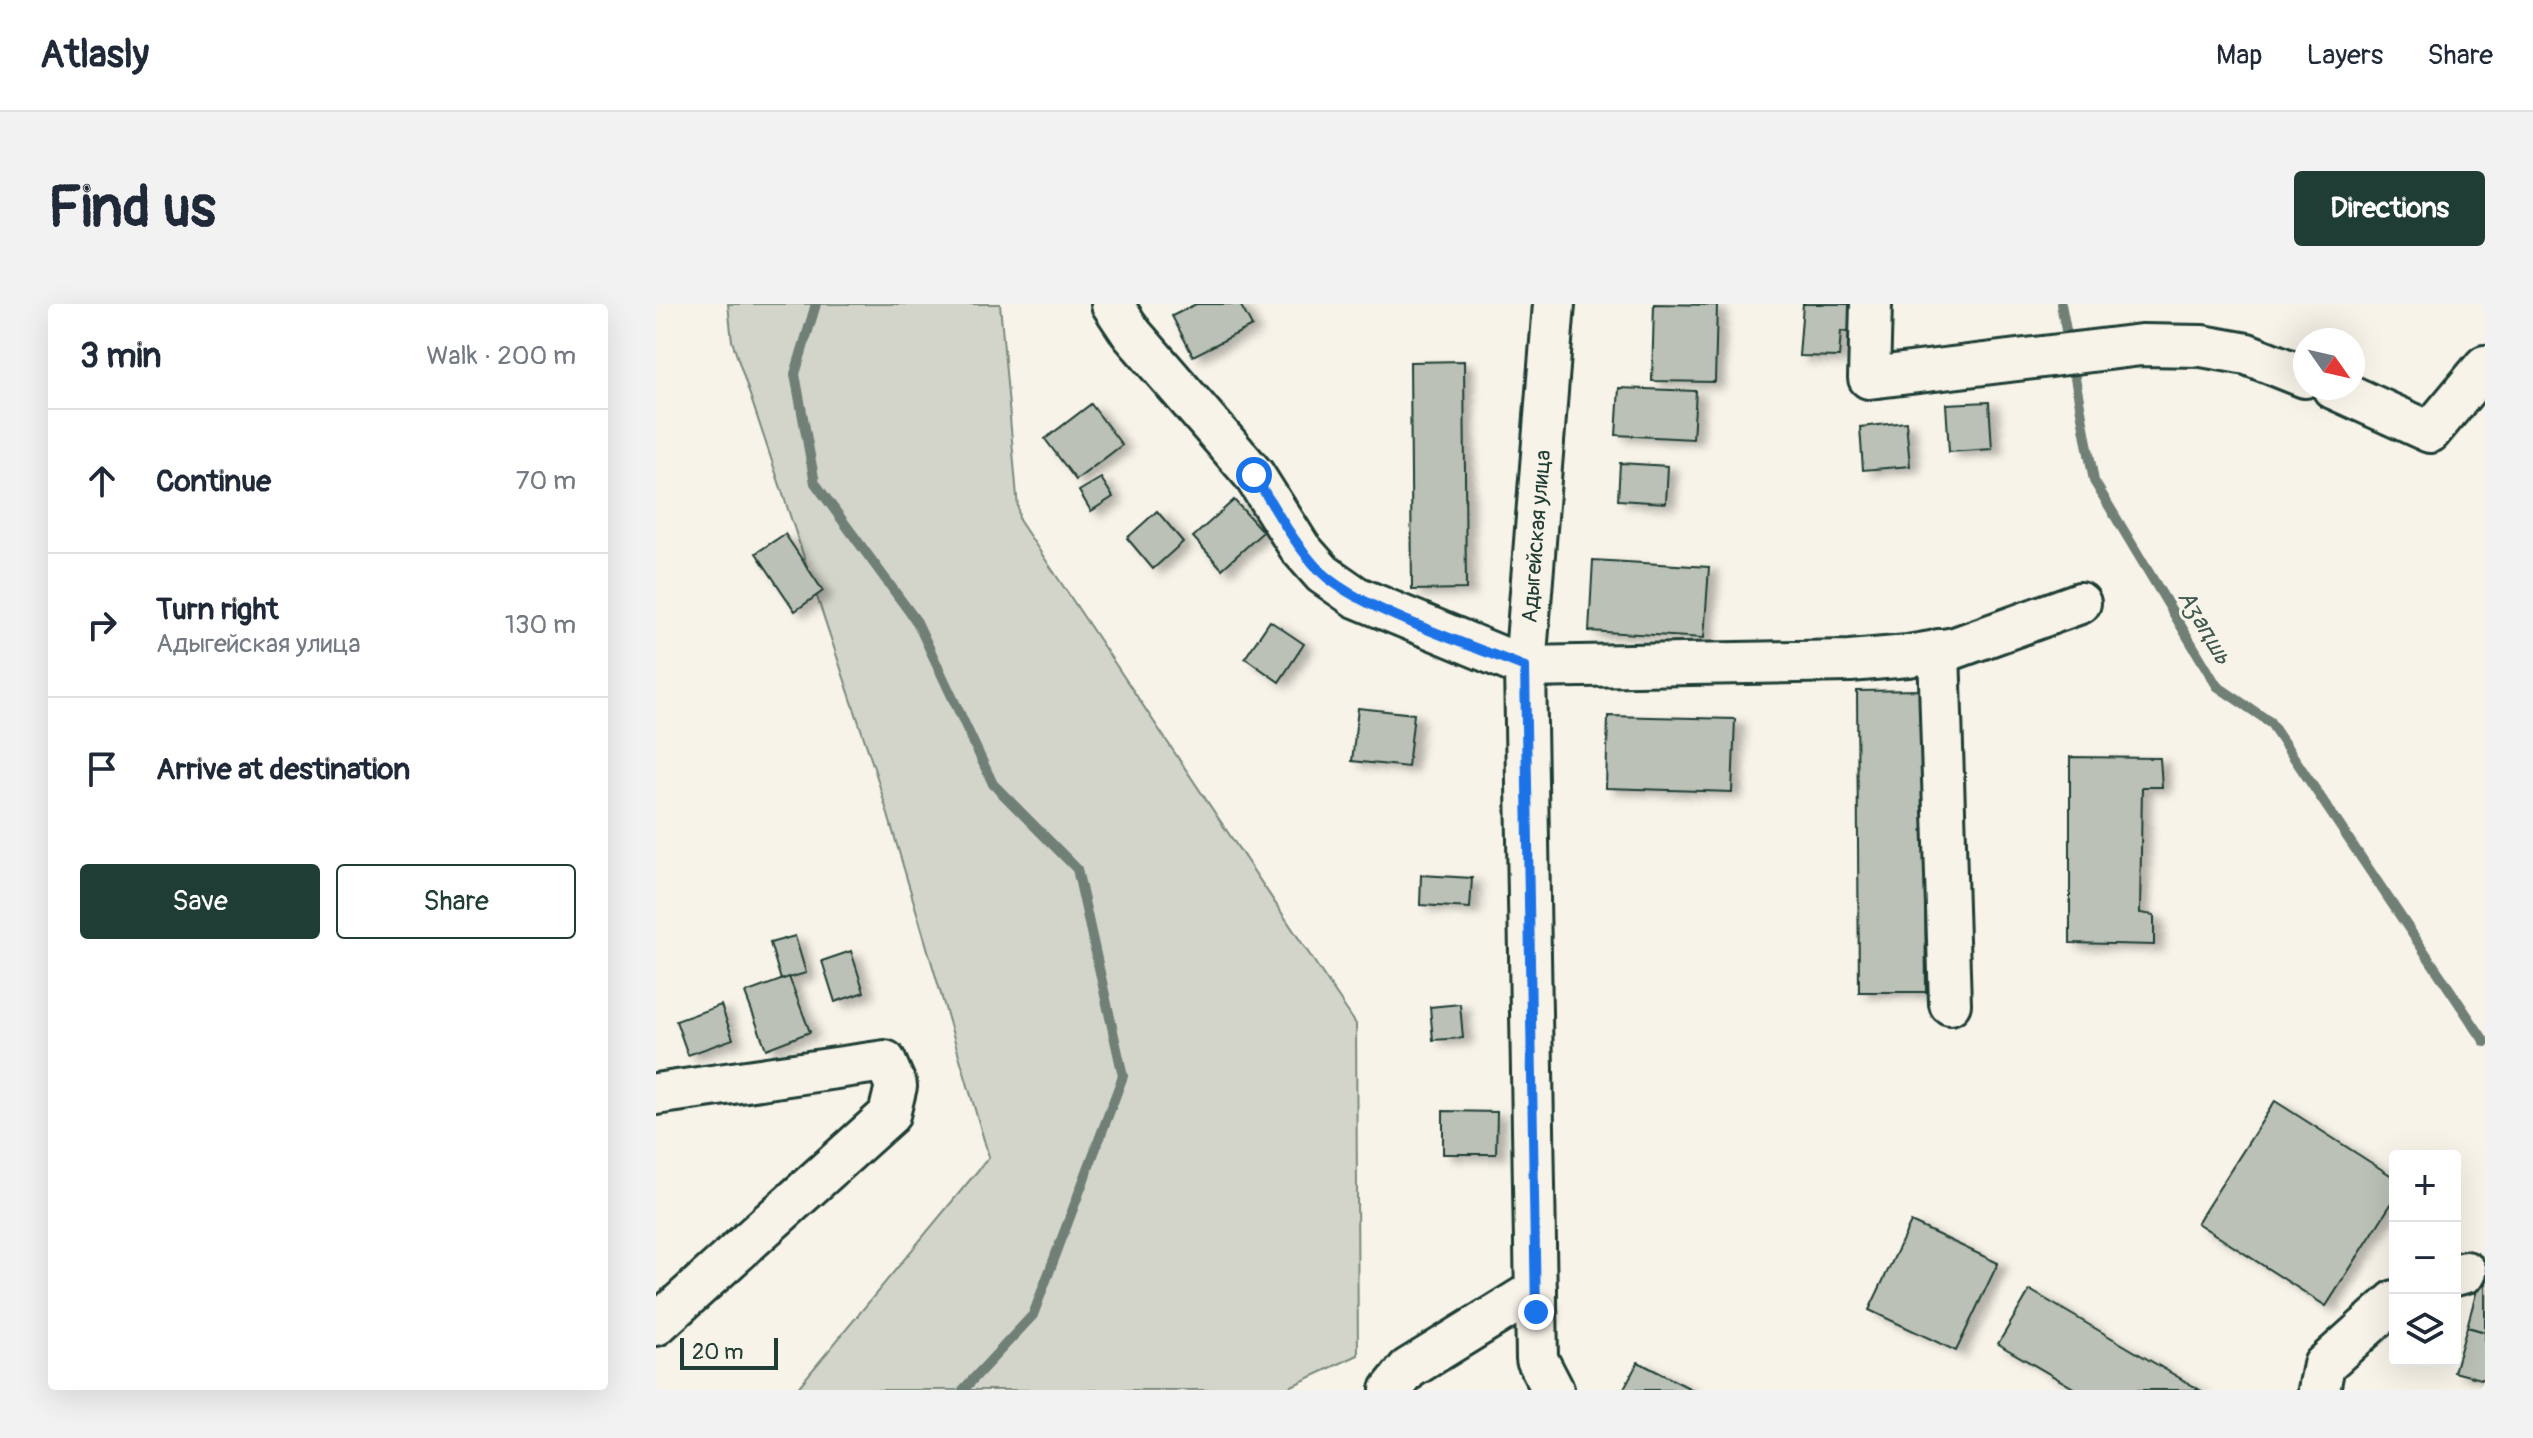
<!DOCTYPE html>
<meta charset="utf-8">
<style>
:root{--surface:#fff;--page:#f2f2f3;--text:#1f2937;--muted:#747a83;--line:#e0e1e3;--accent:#1f3d34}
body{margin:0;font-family:Pangolin,sans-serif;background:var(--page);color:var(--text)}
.controls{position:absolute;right:24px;bottom:24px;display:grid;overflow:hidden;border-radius:8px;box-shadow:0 8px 32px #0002}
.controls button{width:72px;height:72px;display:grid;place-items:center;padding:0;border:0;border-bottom:2px solid var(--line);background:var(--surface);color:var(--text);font:40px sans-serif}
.compass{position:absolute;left:1637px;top:24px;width:72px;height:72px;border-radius:50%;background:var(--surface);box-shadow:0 8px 32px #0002;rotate:124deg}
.scale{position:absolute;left:24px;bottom:20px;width:98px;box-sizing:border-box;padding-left:8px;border:4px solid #1f3d34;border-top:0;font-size:22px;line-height:28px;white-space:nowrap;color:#1f3d34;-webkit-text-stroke:6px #f7f3e8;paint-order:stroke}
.stop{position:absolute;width:24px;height:24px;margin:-18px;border:6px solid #1a73e8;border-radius:50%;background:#fff}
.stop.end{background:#1a73e8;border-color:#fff;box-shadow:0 2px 8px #0008}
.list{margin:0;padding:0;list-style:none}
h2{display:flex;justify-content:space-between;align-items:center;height:104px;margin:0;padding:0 32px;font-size:34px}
h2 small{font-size:26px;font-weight:400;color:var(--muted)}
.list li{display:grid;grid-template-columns:52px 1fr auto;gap:24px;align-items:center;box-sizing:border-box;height:144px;padding:0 32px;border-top:2px solid var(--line)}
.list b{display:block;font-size:30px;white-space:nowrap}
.list p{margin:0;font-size:26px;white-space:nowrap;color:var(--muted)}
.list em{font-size:26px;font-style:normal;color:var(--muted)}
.actions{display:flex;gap:16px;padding:24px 32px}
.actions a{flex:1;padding:18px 0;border:2px solid var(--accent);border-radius:8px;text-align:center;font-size:28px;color:var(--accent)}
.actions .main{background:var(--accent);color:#fff}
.icon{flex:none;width:44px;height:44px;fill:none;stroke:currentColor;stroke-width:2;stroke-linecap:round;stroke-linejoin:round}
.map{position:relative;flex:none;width:1829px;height:1086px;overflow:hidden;border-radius:8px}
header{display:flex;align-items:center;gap:48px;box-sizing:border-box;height:112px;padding:0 40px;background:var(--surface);border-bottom:2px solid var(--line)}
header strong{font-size:38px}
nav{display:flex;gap:44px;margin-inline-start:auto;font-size:28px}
.intro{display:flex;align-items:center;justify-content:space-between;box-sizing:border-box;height:192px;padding:0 48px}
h1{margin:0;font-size:56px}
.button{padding:20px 36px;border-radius:8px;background:var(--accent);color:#fff;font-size:28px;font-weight:700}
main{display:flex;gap:48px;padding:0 48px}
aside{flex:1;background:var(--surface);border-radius:8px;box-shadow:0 8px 32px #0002}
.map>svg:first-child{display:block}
.green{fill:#d3d5ca;stroke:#79897f;stroke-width:2}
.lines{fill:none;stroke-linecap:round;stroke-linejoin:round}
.stream{stroke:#6f8077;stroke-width:10}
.building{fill:#bbc1b6;stroke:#1f3d34;stroke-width:2;filter:url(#shadow)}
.minor-casing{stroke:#1f3d34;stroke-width:46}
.minor{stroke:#f7f3e8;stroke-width:40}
.route{stroke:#1a73e8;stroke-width:10}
.labels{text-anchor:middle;stroke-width:6;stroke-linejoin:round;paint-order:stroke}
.street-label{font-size:22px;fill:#1f3d34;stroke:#f7f3e8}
.water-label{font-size:24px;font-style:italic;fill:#405950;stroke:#f7f3e8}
</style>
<header>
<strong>Atlasly</strong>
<nav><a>Map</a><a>Layers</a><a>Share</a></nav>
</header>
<div class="intro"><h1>Find us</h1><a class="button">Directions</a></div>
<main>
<aside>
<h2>3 min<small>Walk · 200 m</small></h2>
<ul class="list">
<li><svg class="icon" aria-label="ahead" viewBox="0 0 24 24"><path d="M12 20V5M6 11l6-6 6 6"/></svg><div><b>Continue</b></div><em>70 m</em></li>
<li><svg class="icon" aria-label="right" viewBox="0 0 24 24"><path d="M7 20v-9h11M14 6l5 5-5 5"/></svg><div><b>Turn right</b><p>Адыгейская улица</p></div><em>130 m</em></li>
<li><svg class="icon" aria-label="arrive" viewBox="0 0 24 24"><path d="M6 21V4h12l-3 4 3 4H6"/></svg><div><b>Arrive at destination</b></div></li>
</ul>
<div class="actions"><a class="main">Save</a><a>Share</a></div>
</aside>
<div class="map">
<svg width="1829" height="1086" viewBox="0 0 1829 1086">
<defs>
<filter id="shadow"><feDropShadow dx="9" dy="5" stdDeviation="4" flood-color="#0004"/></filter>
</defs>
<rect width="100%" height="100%" fill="#f7f3e8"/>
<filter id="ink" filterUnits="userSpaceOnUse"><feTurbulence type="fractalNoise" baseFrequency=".0125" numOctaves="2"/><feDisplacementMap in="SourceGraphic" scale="16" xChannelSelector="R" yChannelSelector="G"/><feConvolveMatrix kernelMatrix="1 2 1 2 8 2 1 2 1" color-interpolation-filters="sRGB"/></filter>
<g filter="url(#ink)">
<polygon class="green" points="72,0 344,0 363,216 700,720 702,1051 627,1086 140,1086 333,853 220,470 76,37"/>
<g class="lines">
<g class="stream">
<polyline points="160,0 139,70 159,179 261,318 337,480 421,565 467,772 377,1011 307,1086"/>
<polyline points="1405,0 1413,42"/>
<polyline points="1416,58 1438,177 1561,382 1614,418 1829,738"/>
</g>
</g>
<g class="building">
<polygon points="540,0 584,0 596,22 537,52 516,12"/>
<polygon points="998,0 1061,1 1059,78 996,77"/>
<polygon points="1147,0 1200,0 1197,29 1185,27 1183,53 1143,52"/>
<polygon points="808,57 810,285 756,286 754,58"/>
<polygon points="963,84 1040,87 1037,135 960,131"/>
<polygon points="1333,98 1336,145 1293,148 1290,100"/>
<polygon points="435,100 466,141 420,176 389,135"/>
<polygon points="1250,118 1254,162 1207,166 1204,123"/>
<polygon points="964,159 1012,162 1010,199 962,196"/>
<polygon points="445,174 457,193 435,207 423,187"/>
<polygon points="578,196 607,228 566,265 537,233"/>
<polygon points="501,207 527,238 497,265 471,234"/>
<polygon points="129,230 167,287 139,307 100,249"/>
<polygon points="937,256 1053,263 1048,334 933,327"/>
<polygon points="614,317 648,340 623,378 589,354"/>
<polygon points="1267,386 1270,688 1203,688 1201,387"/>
<polygon points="702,404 758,410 752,463 696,457"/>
<polygon points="952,412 1079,415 1076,488 950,484"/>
<polygon points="1414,453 1504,454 1506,483 1486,483 1484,609 1498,611 1498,641 1414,639"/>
<polygon points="765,571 816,574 814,604 764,601"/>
<polygon points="139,632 150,669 125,676 114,639"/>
<polygon points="195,647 208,688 179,698 166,657"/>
<polygon points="133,673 154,728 110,745 89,689"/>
<polygon points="804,700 807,734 777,736 774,703"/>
<polygon points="65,701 77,735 32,751 20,717"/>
<polygon points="1619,797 1739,874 1739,894 1670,1002 1541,919"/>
<polygon points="787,807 841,808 840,850 787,850"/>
<polygon points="1255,918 1342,959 1300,1047 1213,1006"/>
<polygon points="1829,956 1829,1028 1811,1023"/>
<polygon points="1374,986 1544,1086 1421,1086 1342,1040"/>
<polygon points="1811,1023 1829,1028 1829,1076 1798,1068"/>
<polygon points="982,1058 1037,1086 967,1086"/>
</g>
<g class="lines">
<defs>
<g id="minor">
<polyline points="456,0 476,30 598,171 644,244 667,270 700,293 869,363 1194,357 1252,352 1299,344 1424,299"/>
<polyline points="1215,0 1213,74 1485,41 1546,42 1591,50 1649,73"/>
<polyline points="1677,84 1774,128 1829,62"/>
<polyline points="1283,346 1294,700"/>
<polyline points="0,790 229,757 240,782 233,811 0,1021"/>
<polyline points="1799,971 1810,968"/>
<polyline points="735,1086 752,1065 880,986"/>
<path id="s1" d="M897,1086L881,1055L869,363L898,0"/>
<polyline points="1663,1086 1668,1061 1739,997"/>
</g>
</defs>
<use href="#minor" class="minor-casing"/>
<use href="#minor" class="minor"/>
</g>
</g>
<g class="lines" filter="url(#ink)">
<path class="route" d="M598,171C619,204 637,239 664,267C700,304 817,342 869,363L880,1008"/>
</g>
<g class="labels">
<g class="street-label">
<text dy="8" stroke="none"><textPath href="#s1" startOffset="858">Адыгейская улица</textPath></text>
</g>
<g class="water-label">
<text transform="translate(1549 323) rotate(59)" y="8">Аӡаԥшь</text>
</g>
</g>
</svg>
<div class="controls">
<button>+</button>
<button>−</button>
<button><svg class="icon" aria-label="layers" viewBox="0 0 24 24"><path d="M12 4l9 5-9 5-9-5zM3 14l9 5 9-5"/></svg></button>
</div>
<svg class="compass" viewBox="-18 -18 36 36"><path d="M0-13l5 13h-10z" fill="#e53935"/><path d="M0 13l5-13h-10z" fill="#747a83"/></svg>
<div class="scale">20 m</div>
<div class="stop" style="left:598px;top:171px"></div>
<div class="stop end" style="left:880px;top:1008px"></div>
</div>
</main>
